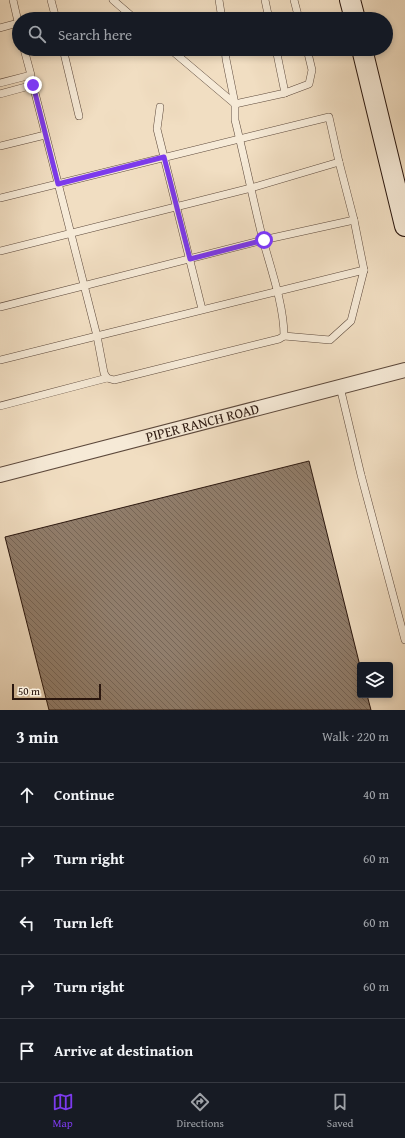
<!DOCTYPE html>
<meta charset="utf-8">
<style>
:root{--surface:#171b24;--page:#242831;--text:#f1f3f6;--muted:#9ea1a6;--line:#363941;--accent:#7c3aed}
body{margin:0;font-family:"Gentium Book Plus",serif;background:var(--page);color:var(--text)}
.controls{position:absolute;right:12px;bottom:12px;display:grid;overflow:hidden;border-radius:4px;box-shadow:0 2px 6px #0003}
.controls button{width:36px;height:36px;display:grid;place-items:center;padding:0;border:0;border-bottom:1px solid var(--line);background:var(--surface);color:var(--text);font:20px sans-serif}
.scale{position:absolute;left:12px;bottom:10px;width:89px;box-sizing:border-box;padding-left:4px;border:2px solid #2a160e;border-top:0;font-size:11px;line-height:14px;white-space:nowrap;color:#2a160e;-webkit-text-stroke:3px #f6ead7;paint-order:stroke}
.stop{position:absolute;width:12px;height:12px;margin:-9px;border:3px solid #7c3aed;border-radius:50%;background:#fff}
.stop.end{background:#7c3aed;border-color:#fff;box-shadow:0 1px 4px #0008}
.list{margin:0;padding:0;list-style:none}
h2{display:flex;justify-content:space-between;align-items:center;height:52px;margin:0;padding:0 16px;font-size:17px}
h2 small{font-size:13px;font-weight:400;color:var(--muted)}
.list li{display:grid;grid-template-columns:26px 1fr auto;gap:12px;align-items:center;box-sizing:border-box;height:64px;padding:0 16px;border-top:1px solid var(--line)}
.list b{display:block;font-size:15px;white-space:nowrap}
.list em{font-size:13px;font-style:normal;color:var(--muted)}
.icon{flex:none;width:22px;height:22px;fill:none;stroke:currentColor;stroke-width:2;stroke-linecap:round;stroke-linejoin:round}
.map{position:relative;flex:none;width:405px;height:710px;overflow:hidden}
.search{position:absolute;background:var(--surface);box-shadow:0 2px 6px #0003;left:12px;right:12px;top:12px;height:44px;display:flex;align-items:center;gap:10px;box-sizing:border-box;padding:0 14px;border-radius:22px;color:var(--muted);font-size:15px}
.sheet{height:372px;background:var(--surface)}
nav{display:flex;justify-content:space-around;align-items:center;box-sizing:border-box;height:56px;border-top:1px solid var(--line);background:var(--surface);font-size:11px;color:var(--muted)}
nav a{display:grid;justify-items:center;gap:2px}
nav .on{color:var(--accent)}
.map>svg:first-child{display:block}
.building{fill:url(#building-back-hatch);stroke:#2a160e}
.lines{fill:none;stroke-linecap:round;stroke-linejoin:round}
.lane-casing{stroke:#5c483b;stroke-width:8}
.street-casing{stroke:#5c483b;stroke-width:16}
.secondary-casing{stroke:#2a160e;stroke-width:22}
.lane{stroke:#f6ead7;stroke-width:7}
.street{stroke:#f6ead7;stroke-width:14}
.secondary{stroke:#f6ead7;stroke-width:20}
.route{stroke:#7c3aed;stroke-width:5}
.labels{text-anchor:middle;stroke-width:4;stroke-linejoin:round;paint-order:stroke}
.street-label{font-size:14px;fill:#2a160e;stroke:#f6ead7}
</style>
<div class="map">
<svg width="405" height="710" viewBox="0 0 405 710">
<defs>
<pattern id="building-back-hatch" width="6" height="6" patternUnits="userSpaceOnUse"><rect width="6" height="6" fill="#917e6c"/><path d="M-1 5l2 2M0 0l6 6M5-1l2 2" fill="none" stroke="#776657"/></pattern>
</defs>
<rect width="100%" height="100%" fill="#f1dec2"/>
<filter id="stains"><feTurbulence type="fractalNoise" baseFrequency=".005" numOctaves="4"/><feColorMatrix values="0 0 0 0 .2 0 0 0 0 .09 0 0 0 0 .02 0 0 0 .5 -.17"/></filter>
<radialGradient id="worn" r=".72"><stop offset=".6" stop-color="#630" stop-opacity="0"/><stop offset="1" stop-color="#630" stop-opacity=".3"/></radialGradient>
<polygon class="building" points="309,461 360,666 360,695 367,695 371,710 49,710 5,537"/>
<g class="lines">
<defs>
<g id="lane">
<polyline points="13,0 19,26"/>
<polyline points="51,0 56,19"/>
<polyline points="113,0 135,19"/>
<polyline points="219,0 222,19"/>
<polyline points="265,0 269,19"/>
<polyline points="294,0 299,19"/>
<polyline points="0,28 18,23"/>
<polyline points="63,49 79,116"/>
<polyline points="170,49 235,104 285,93 276,49"/>
<path d="M225,49L226,59L235,104V120C245,160 253,200 263,240C271,269 284,306 284,336L279,339L114,380L107,378L104,373L97,336L364,270"/>
<polyline points="0,83 31,75 24,49"/>
<polyline points="285,93 309,84 312,70 307,49"/>
<polyline points="0,94 33,85 32,81"/>
<polyline points="160,107 157,129 202,309"/>
<polyline points="0,146 45,135"/>
<polyline points="0,198 329,117 339,162 354,220 364,270 351,321 330,340 284,336"/>
<polyline points="0,251 251,188 339,162"/>
<polyline points="0,307 83,286 263,240 354,220"/>
<polyline points="0,360 97,336 33,85"/>
<polyline points="340,387 361,475 405,640"/>
<polyline points="0,406 107,378"/>
</g>
<g id="street">
<path id="s1" d="M0,475L405,370"/>
</g>
<g id="secondary">
<polyline points="350,0 355,19"/>
<polyline points="362,49 405,226"/>
</g>
</defs>
<use href="#lane" class="lane-casing"/>
<use href="#street" class="street-casing"/>
<use href="#secondary" class="secondary-casing"/>
<use href="#lane" class="lane"/>
<use href="#street" class="street"/>
<use href="#secondary" class="secondary"/>
</g>
<g class="lines">
<polyline class="route" points="33,85 58,184 164,157 190,259 264,240"/>
</g>
<g class="labels">
<g class="street-label">
<text dy="5" stroke="none"><textPath href="#s1" startOffset="209">PIPER RANCH ROAD</textPath></text>
</g>
</g>
<rect width="100%" height="100%" filter="url(#stains)"/>
<rect width="100%" height="100%" fill="url(#worn)"/>
</svg>
<div class="controls">
<button><svg class="icon" aria-label="layers" viewBox="0 0 24 24"><path d="M12 4l9 5-9 5-9-5zM3 14l9 5 9-5"/></svg></button>
</div>
<div class="scale">50 m</div>
<div class="stop" style="left:264px;top:240px"></div>
<div class="stop end" style="left:33px;top:85px"></div>
<div class="search"><svg class="icon" aria-label="search" viewBox="0 0 24 24"><circle cx="10" cy="10" r="6"/><path d="M15 15l6 6"/></svg>Search here</div>
</div>
<section class="sheet">
<h2>3 min<small>Walk · 220 m</small></h2>
<ul class="list">
<li><svg class="icon" aria-label="ahead" viewBox="0 0 24 24"><path d="M12 20V5M6 11l6-6 6 6"/></svg><div><b>Continue</b></div><em>40 m</em></li>
<li><svg class="icon" aria-label="right" viewBox="0 0 24 24"><path d="M7 20v-9h11M14 6l5 5-5 5"/></svg><div><b>Turn right</b></div><em>60 m</em></li>
<li><svg class="icon" aria-label="left" viewBox="0 0 24 24"><path d="M17 20v-9H6M10 6l-5 5 5 5"/></svg><div><b>Turn left</b></div><em>60 m</em></li>
<li><svg class="icon" aria-label="right" viewBox="0 0 24 24"><path d="M7 20v-9h11M14 6l5 5-5 5"/></svg><div><b>Turn right</b></div><em>60 m</em></li>
<li><svg class="icon" aria-label="arrive" viewBox="0 0 24 24"><path d="M6 21V4h12l-3 4 3 4H6"/></svg><div><b>Arrive at destination</b></div></li>
</ul>
</section>
<nav>
<a class="on"><svg class="icon" aria-label="map" viewBox="0 0 24 24"><path d="M3 6l6-2 6 2 6-2v14l-6 2-6-2-6 2zM9 4v14M15 6v14"/></svg>Map</a>
<a><svg class="icon" aria-label="directions" viewBox="0 0 24 24"><path d="M12 3l9 9-9 9-9-9zM9 14v-3h6M13 9l2 2-2 2"/></svg>Directions</a>
<a><svg class="icon" aria-label="saved" viewBox="0 0 24 24"><path d="M7 4h10v16l-5-4-5 4z"/></svg>Saved</a>
</nav>
